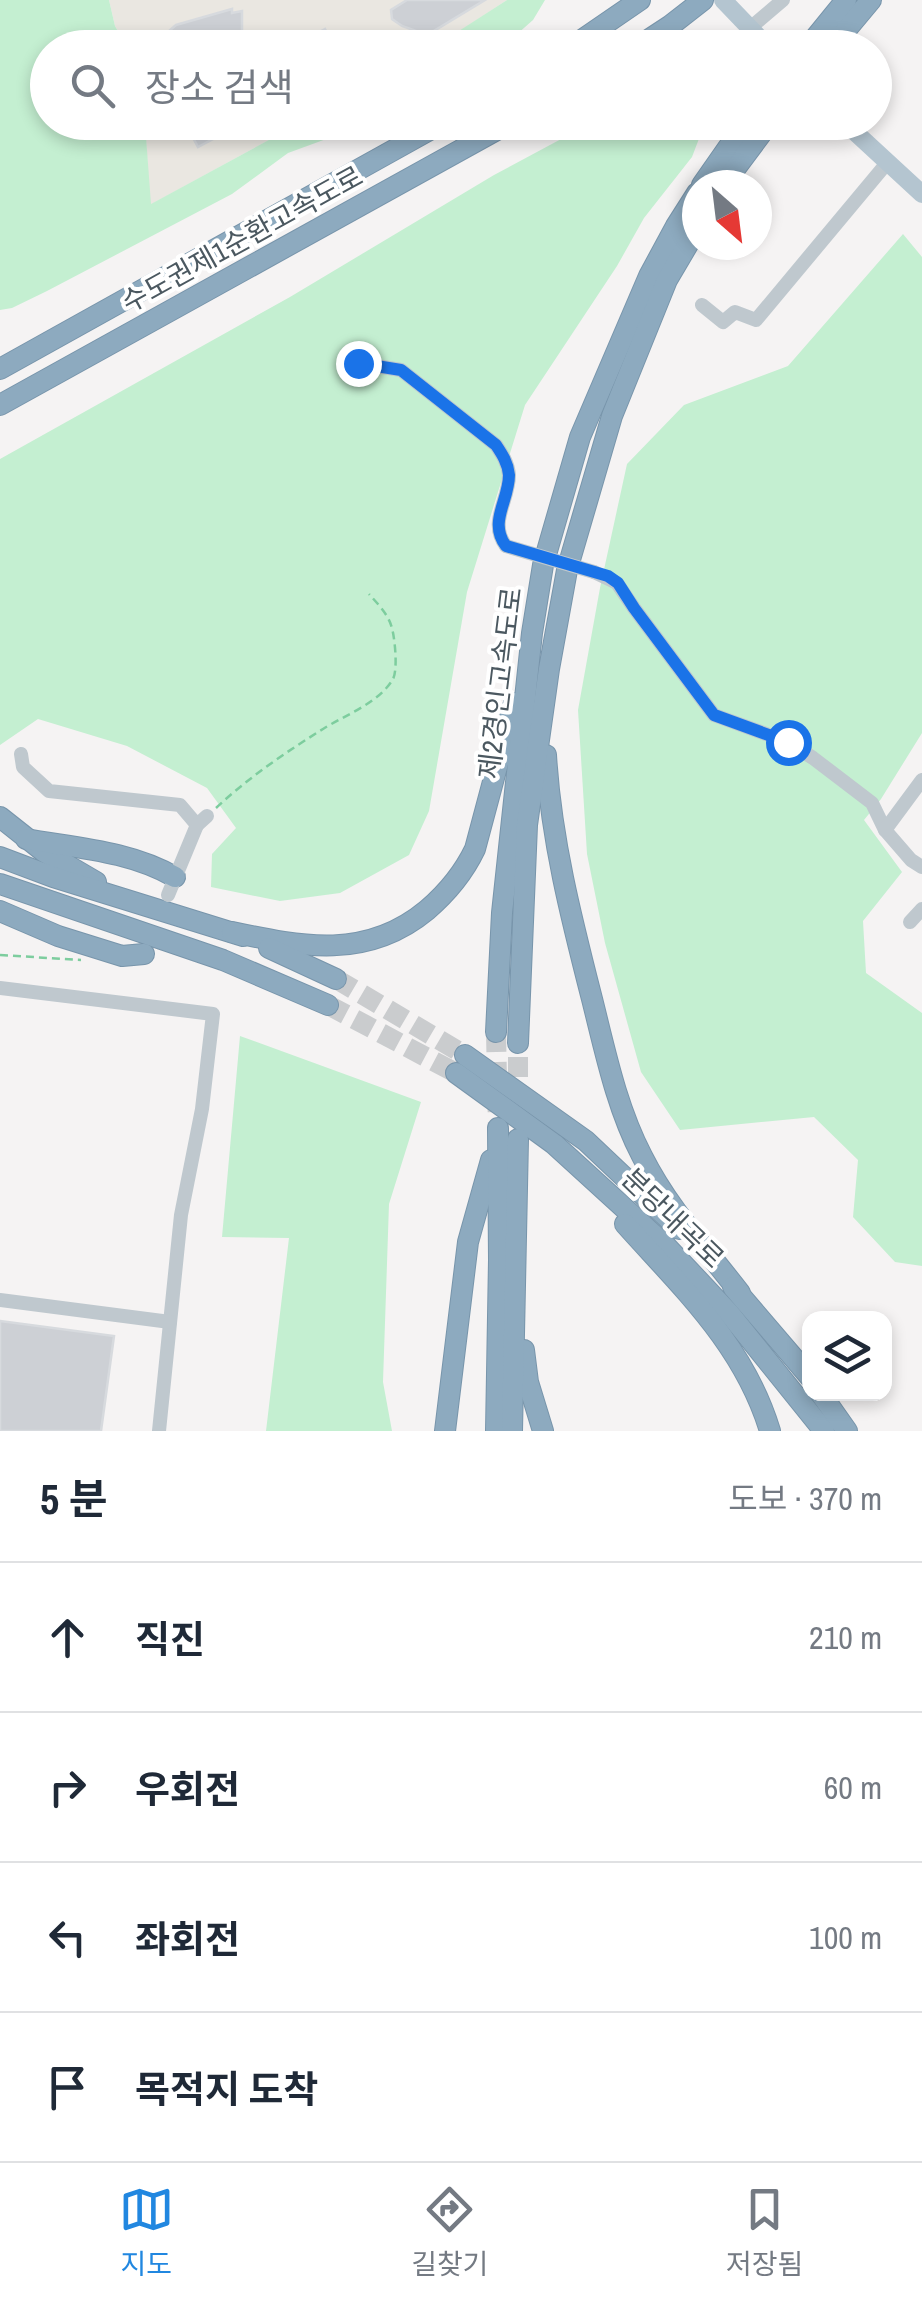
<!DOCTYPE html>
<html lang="ko">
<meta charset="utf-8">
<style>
:root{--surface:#fff;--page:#f2f2f3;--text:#1f2937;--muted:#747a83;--line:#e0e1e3;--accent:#2187e0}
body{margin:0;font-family:"Archivo Narrow","Noto Sans KR",sans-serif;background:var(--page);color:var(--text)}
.controls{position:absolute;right:30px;bottom:30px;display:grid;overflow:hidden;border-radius:20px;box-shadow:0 5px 15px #0003}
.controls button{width:90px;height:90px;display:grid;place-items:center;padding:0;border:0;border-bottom:2px solid var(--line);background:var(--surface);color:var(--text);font:50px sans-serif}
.compass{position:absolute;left:682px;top:170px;width:90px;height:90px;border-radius:50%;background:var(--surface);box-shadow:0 5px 15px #0003;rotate:152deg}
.stop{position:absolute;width:30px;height:30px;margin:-22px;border:8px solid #1a73e8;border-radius:50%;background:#fff}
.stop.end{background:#1a73e8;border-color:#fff;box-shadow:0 2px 10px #0008}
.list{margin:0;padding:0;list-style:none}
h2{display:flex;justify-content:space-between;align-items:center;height:130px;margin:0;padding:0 40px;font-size:42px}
h2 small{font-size:32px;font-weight:400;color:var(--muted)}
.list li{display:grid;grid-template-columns:65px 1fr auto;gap:30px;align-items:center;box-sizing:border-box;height:150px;padding:0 40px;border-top:2px solid var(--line)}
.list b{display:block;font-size:38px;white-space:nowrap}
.list em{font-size:32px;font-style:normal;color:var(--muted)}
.icon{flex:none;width:55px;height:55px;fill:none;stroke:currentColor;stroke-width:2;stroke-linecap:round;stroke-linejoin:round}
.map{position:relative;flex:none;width:922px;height:1431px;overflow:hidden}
.search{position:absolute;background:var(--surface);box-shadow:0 5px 15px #0003;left:30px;right:30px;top:30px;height:110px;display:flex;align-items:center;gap:25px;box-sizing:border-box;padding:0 35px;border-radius:55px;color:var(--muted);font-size:38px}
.sheet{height:730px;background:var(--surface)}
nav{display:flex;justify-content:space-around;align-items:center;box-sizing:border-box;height:140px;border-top:2px solid var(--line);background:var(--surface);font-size:28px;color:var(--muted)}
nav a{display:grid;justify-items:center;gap:5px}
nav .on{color:var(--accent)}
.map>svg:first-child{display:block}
.commercial{fill:#eae7e1}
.green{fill:#c4efd1}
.building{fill:#cdd0d5;stroke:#d7dade;stroke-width:2.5}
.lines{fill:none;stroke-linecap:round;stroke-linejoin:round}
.highway-tunnel{stroke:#caccce;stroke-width:20;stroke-dasharray:20 10;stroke-linecap:butt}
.highway-casing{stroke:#7895ab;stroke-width:22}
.path{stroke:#7dcd9e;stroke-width:2.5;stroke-dasharray:8 5;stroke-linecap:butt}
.minor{stroke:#bfc8ce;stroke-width:14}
.major{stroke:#b4c5d0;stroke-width:18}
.highway{stroke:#8daabf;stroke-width:20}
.minor-bridge{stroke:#bfc8ce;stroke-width:14}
.route{stroke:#1a73e8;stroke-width:12}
.labels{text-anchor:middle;stroke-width:8;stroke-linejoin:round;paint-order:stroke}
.street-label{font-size:28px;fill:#4b5860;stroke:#fff}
</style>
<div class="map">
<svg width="922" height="1431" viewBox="0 0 922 1431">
<rect width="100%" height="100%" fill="#f5f3f3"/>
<g class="commercial">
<polygon points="109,0 507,0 434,48 127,47 115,26"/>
<polygon points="145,122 300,123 150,205"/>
</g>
<g class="green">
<polygon points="0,0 109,0 115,26 127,47 48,48 48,122 145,123 151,204 300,123 370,123 288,153 232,194 47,291 12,308 0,310"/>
<polygon points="507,0 545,0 533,20 516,35 507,47 434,47"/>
<polygon points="591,123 705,123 692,157 644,218 617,266 525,405 467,592 429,811 409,855 340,893 280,901 211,887 212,854 236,828 207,788 127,746 38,719 0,745 0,459 290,297 494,175"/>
<polygon points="903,234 922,257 922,733 881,799 864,820 902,872 863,921 866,973 922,1013 922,1266 895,1262 853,1217 858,1160 814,1117 680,1130 641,1072 605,943 587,854 578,710 600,588 627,464 684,405 788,366"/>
<polygon points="240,1036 421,1102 389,1204 383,1382 392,1431 266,1431 289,1238 222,1237"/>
</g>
<g class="building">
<polygon points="407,0 485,0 427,35 402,26 392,19 391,10"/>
<polygon points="232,9 232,13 242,11 242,40 228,48 163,48 168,32 176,25"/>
<polygon points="325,29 335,48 291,48"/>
<polygon points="178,122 245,122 198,147 190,132 185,134"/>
<polygon points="0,1321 114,1336 101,1431 0,1431"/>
</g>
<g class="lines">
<g class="highway-tunnel">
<polyline points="336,979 465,1055"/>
<polyline points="328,1005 456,1073"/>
<polyline points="496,1032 498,1128"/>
<polyline points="518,1107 518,1043"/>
</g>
<defs>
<g id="highway">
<polyline points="570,48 640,0"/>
<polyline points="636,48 671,25 703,0"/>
<polyline points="807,48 846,0"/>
<polyline points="831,48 871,0"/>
<polyline points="702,185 746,122"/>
<polyline points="723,185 770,122"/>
<polyline points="0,369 444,122"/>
<polyline points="0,405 511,122"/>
<path d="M546,755C551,840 572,921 593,1003C606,1055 617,1108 642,1156C667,1206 706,1249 740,1293"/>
<polyline points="0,817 43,851 96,882"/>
<path d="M26,839C77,848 130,851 175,877"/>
<polyline points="0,857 53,877 243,936"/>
<polyline points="0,884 223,960 328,1005"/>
<polyline points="0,911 58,936 122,956 144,954"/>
<path d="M232,932C302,947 367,960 427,910C448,892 463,874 475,849L514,703"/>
<polyline points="269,948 336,979"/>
<polyline points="496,1032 502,913 532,633 543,565 580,437 649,276 676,226 697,193"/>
<polyline points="518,1043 527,825 549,669 567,570 612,416 667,280 697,229"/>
<polyline points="465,1055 586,1141 679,1229"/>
<polyline points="456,1073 554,1144 667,1247 729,1313 824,1431"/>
<path d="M625,1224C683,1289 744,1345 770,1431"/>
<polyline points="733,1287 810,1377"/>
<polyline points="524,1350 528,1382 543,1431"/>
<polyline points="821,1394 847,1431"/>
<polyline points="445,1431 468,1242 491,1160"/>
<polyline points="496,1431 499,1260 498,1128"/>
<polyline points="512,1431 518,1139"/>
</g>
</defs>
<use href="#highway" class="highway-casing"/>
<g class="path">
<path d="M216,808C248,778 286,752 323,729C345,715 379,703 393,679C398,670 395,636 391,625C387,613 377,603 369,594"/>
<polyline points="0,955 81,960"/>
</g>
<g class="minor">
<polyline points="750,28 783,0"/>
<polyline points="702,305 723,322 735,312 756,320 887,163"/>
<path d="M358,363L401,370L496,445C502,454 508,463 509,475C509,501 488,522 506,546"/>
<polyline points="594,572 617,583 634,608 714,715 788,742 813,758 872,803 885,830 911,860 922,867"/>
<polyline points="21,754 23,767 49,791 180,805 197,825 207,816"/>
<polyline points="885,830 922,780"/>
<polyline points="168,895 197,825"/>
<polyline points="910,922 922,909"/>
<polyline points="0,988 213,1014 202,1109 181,1215 159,1431"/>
<polyline points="0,1300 170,1322"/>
</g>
<g class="major">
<polyline points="723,0 769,48"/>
<polyline points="844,122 922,194"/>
</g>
<use href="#highway" class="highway"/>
<polyline class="minor-bridge" points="506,546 594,572"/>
</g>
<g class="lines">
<path class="route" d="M358,363L401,370L496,445C502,454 508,463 509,475C509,501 488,522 506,546L608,576L618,583L634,608L714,715L788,742"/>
</g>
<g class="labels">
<g class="street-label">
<text transform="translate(242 239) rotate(-29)" y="10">수도권제1순환고속도로</text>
<text transform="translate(500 683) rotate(-83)" y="10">제2경인고속도로</text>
<text transform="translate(673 1218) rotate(44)" y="10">분당내곡로</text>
</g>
</g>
</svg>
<div class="controls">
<button><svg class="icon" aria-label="layers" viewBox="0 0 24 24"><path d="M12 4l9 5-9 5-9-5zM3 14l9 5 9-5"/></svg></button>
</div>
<svg class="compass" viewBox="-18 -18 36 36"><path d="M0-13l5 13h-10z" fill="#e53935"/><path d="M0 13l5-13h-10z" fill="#747a83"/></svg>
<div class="stop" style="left:788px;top:742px"></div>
<div class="stop end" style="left:358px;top:363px"></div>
<div class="search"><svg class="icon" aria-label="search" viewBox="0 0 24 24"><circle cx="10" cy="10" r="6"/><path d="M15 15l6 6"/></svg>장소 검색</div>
</div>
<section class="sheet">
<h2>5 분<small>도보 · 370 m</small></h2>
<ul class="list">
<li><svg class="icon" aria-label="ahead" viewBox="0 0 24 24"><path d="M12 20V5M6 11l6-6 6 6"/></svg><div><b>직진</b></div><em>210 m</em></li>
<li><svg class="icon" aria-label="right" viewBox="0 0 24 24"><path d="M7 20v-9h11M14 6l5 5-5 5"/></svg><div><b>우회전</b></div><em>60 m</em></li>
<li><svg class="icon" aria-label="left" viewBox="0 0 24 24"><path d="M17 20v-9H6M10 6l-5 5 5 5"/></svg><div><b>좌회전</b></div><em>100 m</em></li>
<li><svg class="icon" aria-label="arrive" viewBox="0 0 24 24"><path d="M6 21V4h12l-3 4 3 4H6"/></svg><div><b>목적지 도착</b></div></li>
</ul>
</section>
<nav>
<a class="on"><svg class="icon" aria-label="map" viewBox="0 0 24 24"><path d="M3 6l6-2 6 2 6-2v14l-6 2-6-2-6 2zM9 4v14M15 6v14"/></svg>지도</a>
<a><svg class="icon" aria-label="directions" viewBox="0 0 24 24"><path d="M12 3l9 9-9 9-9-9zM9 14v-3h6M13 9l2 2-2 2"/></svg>길찾기</a>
<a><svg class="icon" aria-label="saved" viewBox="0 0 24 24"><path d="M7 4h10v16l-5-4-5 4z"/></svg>저장됨</a>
</nav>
